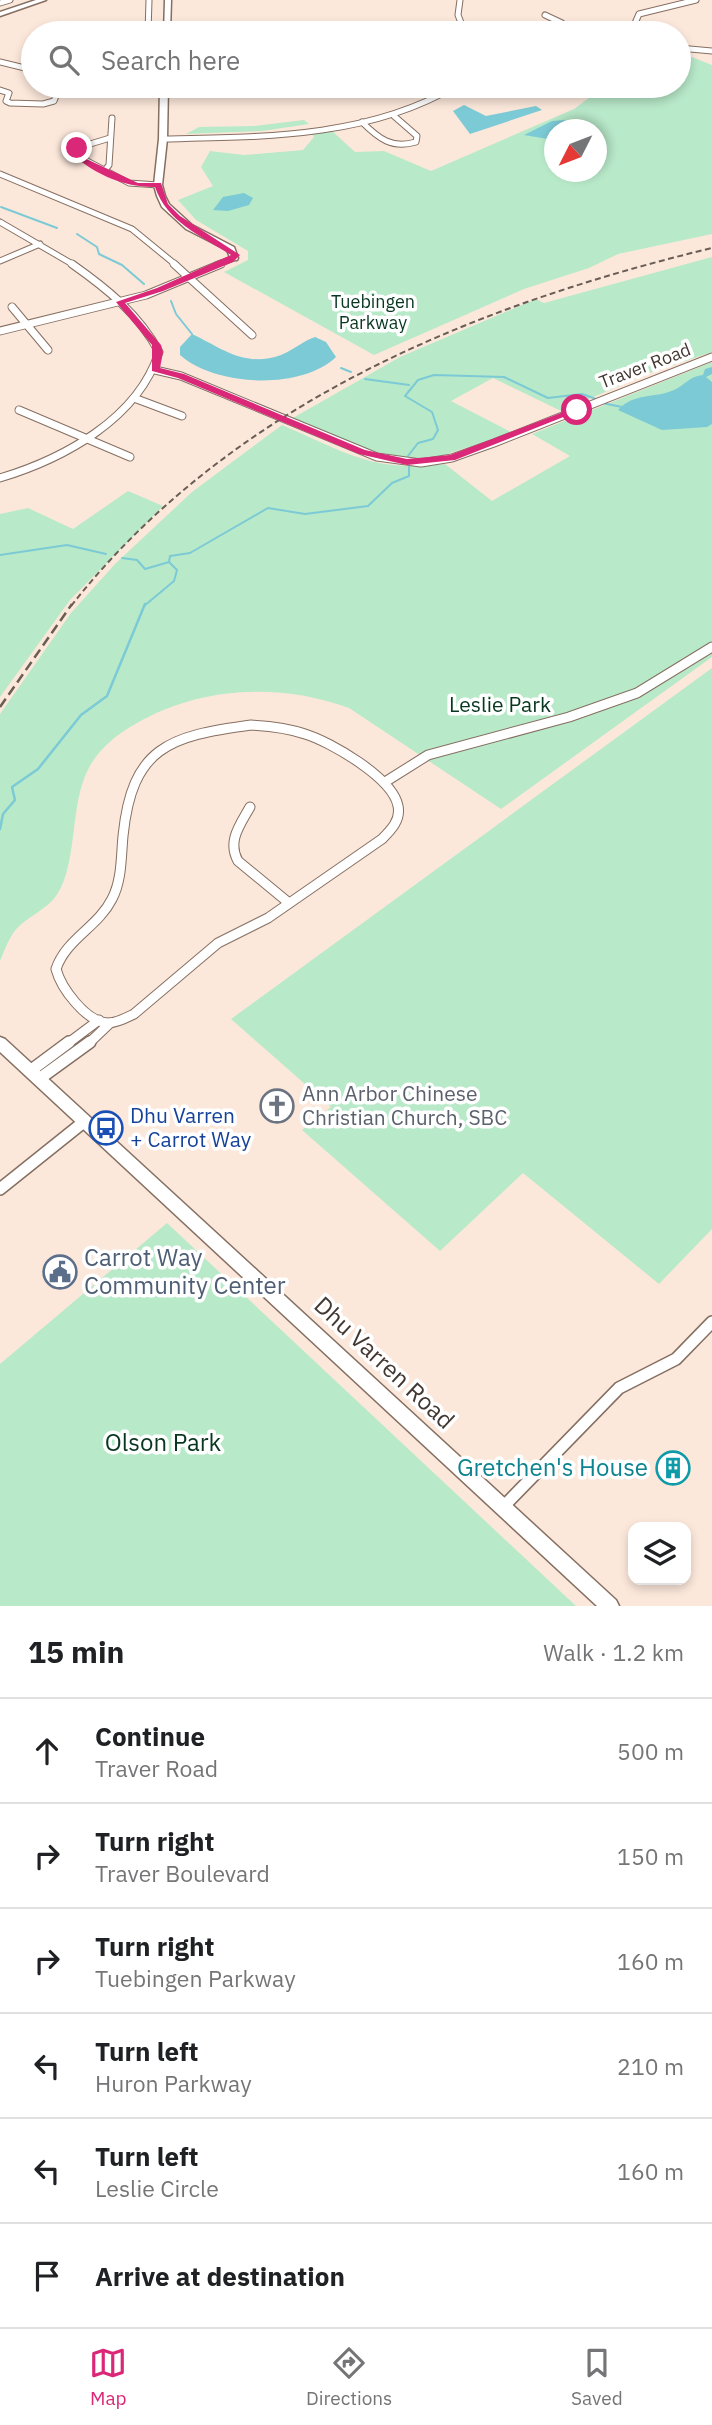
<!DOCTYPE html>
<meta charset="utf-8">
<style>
:root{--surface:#fff;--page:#f2f2f2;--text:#202124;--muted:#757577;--line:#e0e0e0;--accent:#db2777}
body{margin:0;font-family:"IBM Plex Sans",sans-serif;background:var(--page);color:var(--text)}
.controls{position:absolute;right:21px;bottom:21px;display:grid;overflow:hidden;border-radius:14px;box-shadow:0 4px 10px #0003}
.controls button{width:63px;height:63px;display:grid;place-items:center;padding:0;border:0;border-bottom:2px solid var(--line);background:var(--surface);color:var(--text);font:35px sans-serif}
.compass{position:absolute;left:544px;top:119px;width:63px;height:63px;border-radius:50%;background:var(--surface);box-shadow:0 4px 10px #0003;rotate:228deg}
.stop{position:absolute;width:21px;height:21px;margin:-16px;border:5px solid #db2777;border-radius:50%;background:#fff}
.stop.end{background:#db2777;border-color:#fff;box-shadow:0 2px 7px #0008}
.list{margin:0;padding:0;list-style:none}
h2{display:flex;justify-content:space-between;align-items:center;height:91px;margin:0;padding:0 28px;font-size:30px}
h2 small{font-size:23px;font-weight:400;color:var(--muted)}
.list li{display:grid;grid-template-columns:46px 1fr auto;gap:21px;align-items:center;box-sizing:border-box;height:105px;padding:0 28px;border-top:2px solid var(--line)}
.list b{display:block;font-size:26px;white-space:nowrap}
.list p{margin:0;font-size:23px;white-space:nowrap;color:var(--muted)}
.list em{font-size:23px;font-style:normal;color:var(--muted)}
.icon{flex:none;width:38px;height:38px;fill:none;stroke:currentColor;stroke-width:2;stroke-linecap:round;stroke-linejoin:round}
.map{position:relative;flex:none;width:712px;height:1606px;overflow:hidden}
.search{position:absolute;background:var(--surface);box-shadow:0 4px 10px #0003;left:21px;right:21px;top:21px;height:77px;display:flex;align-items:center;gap:18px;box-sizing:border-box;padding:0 24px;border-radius:38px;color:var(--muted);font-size:26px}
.sheet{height:721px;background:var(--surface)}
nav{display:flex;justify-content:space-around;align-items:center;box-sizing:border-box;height:98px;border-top:2px solid var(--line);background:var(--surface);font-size:19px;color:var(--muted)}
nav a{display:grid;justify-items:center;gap:4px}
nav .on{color:var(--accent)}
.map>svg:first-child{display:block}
.green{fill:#b8e9c9;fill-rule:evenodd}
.water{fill:#7ccad5}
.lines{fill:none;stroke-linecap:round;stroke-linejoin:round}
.stream-far1{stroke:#7ccad5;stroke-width:2}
.stream{stroke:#7ccad5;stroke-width:2.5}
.street-far3-casing{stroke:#856f61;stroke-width:7}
.street-far2-casing{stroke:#856f61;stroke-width:9}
.street-far1-casing{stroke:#856f61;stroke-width:11}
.street-casing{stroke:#856f61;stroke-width:14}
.secondary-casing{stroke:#856f61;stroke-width:3}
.street-far3{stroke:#fff;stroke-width:5}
.street-far2{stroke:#fff;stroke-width:7}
.street-far1{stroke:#fff;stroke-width:9}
.street{stroke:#fff;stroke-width:11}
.secondary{fill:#fff;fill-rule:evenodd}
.rail-far1{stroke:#695d55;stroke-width:2;stroke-dasharray:6 3.5;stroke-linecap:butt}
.rail{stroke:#695d55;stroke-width:2.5;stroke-dasharray:10 5;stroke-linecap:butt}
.route{fill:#db2777}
.labels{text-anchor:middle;stroke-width:7;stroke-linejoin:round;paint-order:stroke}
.far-park-label{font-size:18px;fill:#083720;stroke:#fff}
.far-street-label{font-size:18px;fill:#423831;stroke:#fff}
.park-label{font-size:21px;fill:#083720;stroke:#fff}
.worship-label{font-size:21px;fill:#5b616d;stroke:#fff;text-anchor:start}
.transit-label{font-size:21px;fill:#164399;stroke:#fff;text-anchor:start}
.near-service-label{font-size:24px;fill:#4e5e75;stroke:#fff;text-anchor:start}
.near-street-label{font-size:24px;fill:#423831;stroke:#fff}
.near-park-label{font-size:24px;fill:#083720;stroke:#fff}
.near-culture-label{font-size:24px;fill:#0d838f;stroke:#fff;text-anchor:end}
</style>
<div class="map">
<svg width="712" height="1606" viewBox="0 0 712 1606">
<rect width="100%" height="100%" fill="#fce8db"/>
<g class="green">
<path d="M679,52L712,65V234L618,254L589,268L524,289L374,355L224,272L248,260V251L196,220L178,200L213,186L201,167L210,151L244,155L303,150L314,137L311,133L331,130L355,152L384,151L431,171L574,109L605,86H679ZM554,130H596V172H554Z"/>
<polygon points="193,86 308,86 305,90 275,93"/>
<polygon points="319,86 447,86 433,95 316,89"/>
<polygon points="304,120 309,124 262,131 186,134 199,127 254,126"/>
<polygon points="712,257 712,352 644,375 561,411 493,378 451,401 513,433 424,461 387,457 291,419 400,357 536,299 544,303"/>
<path d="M712,362V657L501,809L349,708C280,683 202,686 137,723C114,736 93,753 84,779C71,813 76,863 58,893C48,910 25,917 14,932C8,940 4,952 0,961V714L71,613L115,564L192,492L282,425C345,452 373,473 445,464L492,501L570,456L532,434Z"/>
<polygon points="128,491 163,506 70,600 0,697 0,514 28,508 73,529"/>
<polygon points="712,668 712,1229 659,1284 523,1173 440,1251 302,1130 331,1107 231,1019"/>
<polygon points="167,1223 576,1606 0,1606 0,1364"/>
</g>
<g class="water">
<polygon points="464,105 486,116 536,106 542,110 470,134 453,111"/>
<polygon points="564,120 572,123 573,127 554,130 554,140 524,135 552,121"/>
<polygon points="244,193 253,198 249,205 228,211 213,210 223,197"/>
<path d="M192,334C222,348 244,368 281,355C293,350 303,341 315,337L326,342L336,357C300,391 215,386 180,355V347Z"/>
<path d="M712,367V374L706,377L712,382V424L707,427L662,430L618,410C635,392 653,399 674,390C685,385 690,376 703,375L705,369Z"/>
</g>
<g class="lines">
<g class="stream-far1">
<polyline points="1,207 57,228"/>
<polyline points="77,234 97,247 99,254 122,265 144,284"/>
<polyline points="171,301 176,314 192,334"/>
<polyline points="341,368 351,372"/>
<polyline points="365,379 409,385"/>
<polyline points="602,403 622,407"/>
<polyline points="408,456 418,443 433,439 438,430 432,412 405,396 418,380 434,375 504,377 548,398 582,394 596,399"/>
<polyline points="0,555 67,545 106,554"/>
<polyline points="122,558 137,560 145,569 169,562"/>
<polyline points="169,562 170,556 190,553 268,508 305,514 368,506 392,483 409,476 409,467"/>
<polyline points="144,606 174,581 177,570 169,562"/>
</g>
<polyline class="stream" points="0,829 3,814 15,800 12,787 38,769 81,715 107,696 145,604"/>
<defs>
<g id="street-far3">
<polyline points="460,0 458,15 465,33"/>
<polyline points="0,3 10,0"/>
<polyline points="545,15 562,23 566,33"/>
<polyline points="148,33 149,0"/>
<polyline points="640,33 632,30 639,14 696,0"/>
<polyline points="679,48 712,51"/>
<polyline points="0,62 33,70"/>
<polyline points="473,86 535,86"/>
<polyline points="0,90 9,93 6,101 10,103 43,104 54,101 60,86"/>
<path d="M362,122C379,139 392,149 416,142L417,136L394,116"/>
<polyline points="110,138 77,148 74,154 129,183 158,185"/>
<path d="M163,139C262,137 368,138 456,86"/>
<polyline points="105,170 109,165 112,118"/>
<polyline points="0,174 132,229 176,265"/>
<polyline points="0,222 74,265"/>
<polyline points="0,261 40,244"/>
<polyline points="216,265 234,258"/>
</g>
<g id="street-far2">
<polyline points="174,264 252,335"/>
<polyline points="12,307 48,350"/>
<polyline points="0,331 146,295 221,264"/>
<polyline points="155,370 181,376 377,457 421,463 452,458 494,443 712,357"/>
<polyline points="134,398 182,416"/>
<polyline points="19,410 130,457"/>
<path d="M0,478C63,459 138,419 159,352C139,314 106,288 72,264"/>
</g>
<g id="street-far1">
<path d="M251,725C269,726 288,728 305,734C331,742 393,778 398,806C401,820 391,830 382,839L268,918L218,943L134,1014C126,1018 117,1023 108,1023C86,1022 61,988 56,969C66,939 98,927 112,899C122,880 121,857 123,836C132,747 169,736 251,725Z"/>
<polyline points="385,782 428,755 569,717 637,693 712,647"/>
<path d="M250,807C240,825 227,841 238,861L289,903"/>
<polyline points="67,1044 99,1020"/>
<polyline points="88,1044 110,1023"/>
</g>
<g id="street">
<polyline points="30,1071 69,1042"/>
<polyline points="39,1079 90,1042"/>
<polyline points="0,1189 85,1121"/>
<polyline points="504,1506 619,1388 676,1359 712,1322"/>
</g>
<g id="secondary">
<polygon points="36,0 46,0 0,16 0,12"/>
<polygon points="165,0 171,0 170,33 164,33"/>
<polygon points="160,86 168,86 167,139 162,185 165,196 169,204 192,225 234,247 238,258 237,260 231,260 227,250 186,229 162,207 157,196 154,185 159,139"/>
<polygon points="0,1037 5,1039 616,1600 619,1606 597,1606 0,1052"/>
</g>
</defs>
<use href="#street-far3" class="street-far3-casing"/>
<use href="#street-far2" class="street-far2-casing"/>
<use href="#street-far1" class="street-far1-casing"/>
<use href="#street" class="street-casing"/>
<use href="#secondary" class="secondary-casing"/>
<use href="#street-far3" class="street-far3"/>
<use href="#street-far2" class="street-far2"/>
<use href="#street-far1" class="street-far1"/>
<use href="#street" class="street"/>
<use href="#secondary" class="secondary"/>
<path class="rail-far1" d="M71,606C229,405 471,306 712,248"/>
<polyline class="rail" points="0,707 72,604"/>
</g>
<path class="route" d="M75,146H79L78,151L82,157L138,183H161L168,204L180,216L240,255L233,262L163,291L125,303L161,345L163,352L160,368L184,374L365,450L407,459L450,455L574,408L581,410L455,460L407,465L359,454L178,378L152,371V345L116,302L157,288L231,255C201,236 167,222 155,187C127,188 88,173 70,150Z"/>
<defs>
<symbol id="church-ring" viewBox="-11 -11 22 22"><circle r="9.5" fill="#fff" stroke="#6b7280" stroke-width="1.5"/><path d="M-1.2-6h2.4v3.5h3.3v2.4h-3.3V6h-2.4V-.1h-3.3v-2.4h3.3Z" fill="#6b7280"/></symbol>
<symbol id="bus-ring" viewBox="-11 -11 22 22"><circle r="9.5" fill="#fff" stroke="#1a4fb4" stroke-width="1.5"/><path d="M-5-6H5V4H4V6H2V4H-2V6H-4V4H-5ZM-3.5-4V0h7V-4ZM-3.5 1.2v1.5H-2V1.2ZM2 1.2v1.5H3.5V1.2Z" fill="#1a4fb4"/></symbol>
<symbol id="civic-ring" viewBox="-11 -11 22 22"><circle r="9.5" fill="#fff" stroke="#5c6f8a" stroke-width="1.5"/><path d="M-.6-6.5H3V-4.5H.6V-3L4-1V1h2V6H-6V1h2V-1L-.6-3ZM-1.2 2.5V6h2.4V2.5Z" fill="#5c6f8a"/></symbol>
<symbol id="building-ring" viewBox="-11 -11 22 22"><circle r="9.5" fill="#fff" stroke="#0f9aa8" stroke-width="1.5"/><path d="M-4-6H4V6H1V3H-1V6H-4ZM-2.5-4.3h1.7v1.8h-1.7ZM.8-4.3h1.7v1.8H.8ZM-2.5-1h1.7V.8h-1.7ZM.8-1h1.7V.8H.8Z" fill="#0f9aa8"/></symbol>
</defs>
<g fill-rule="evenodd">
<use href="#church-ring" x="258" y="1087" width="38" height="38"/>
<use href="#bus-ring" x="87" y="1109" width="38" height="38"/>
<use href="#civic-ring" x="41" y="1253" width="38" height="38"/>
<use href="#building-ring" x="654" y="1449" width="38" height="38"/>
</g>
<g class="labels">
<g class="far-park-label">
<text x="373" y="308">Tuebingen<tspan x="373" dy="21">Parkway</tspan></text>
</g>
<g class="far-street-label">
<text transform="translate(645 366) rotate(-21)" y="6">Traver Road</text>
</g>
<g class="park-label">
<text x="500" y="712">Leslie Park</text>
</g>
<g class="worship-label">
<text x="302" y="1101">Ann Arbor Chinese<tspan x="302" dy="24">Christian Church, SBC</tspan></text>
</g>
<g class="transit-label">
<text x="130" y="1123">Dhu Varren<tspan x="130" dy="24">+ Carrot Way</tspan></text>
</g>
<g class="near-service-label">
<text x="84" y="1266">Carrot Way<tspan x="84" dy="28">Community Center</tspan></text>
</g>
<g class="near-street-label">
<text transform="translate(384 1363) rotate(43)" y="8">Dhu Varren Road</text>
</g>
<g class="near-park-label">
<text x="163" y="1451">Olson Park</text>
</g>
<g class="near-culture-label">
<text x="648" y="1476">Gretchen's House</text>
</g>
</g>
</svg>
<div class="controls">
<button><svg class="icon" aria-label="layers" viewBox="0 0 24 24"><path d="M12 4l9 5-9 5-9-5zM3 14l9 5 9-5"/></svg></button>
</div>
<svg class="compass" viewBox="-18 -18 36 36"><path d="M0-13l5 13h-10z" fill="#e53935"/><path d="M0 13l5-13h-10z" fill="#757577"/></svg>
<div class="stop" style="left:577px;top:410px"></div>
<div class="stop end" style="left:77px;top:148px"></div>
<div class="search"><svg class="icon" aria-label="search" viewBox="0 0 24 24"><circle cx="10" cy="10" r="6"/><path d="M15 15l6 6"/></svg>Search here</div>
</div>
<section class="sheet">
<h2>15 min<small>Walk · 1.2 km</small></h2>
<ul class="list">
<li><svg class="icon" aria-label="ahead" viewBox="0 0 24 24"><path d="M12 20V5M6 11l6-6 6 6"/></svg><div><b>Continue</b><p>Traver Road</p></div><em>500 m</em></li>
<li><svg class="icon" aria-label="right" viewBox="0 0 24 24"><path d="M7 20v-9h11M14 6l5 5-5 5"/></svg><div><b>Turn right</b><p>Traver Boulevard</p></div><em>150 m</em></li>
<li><svg class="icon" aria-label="right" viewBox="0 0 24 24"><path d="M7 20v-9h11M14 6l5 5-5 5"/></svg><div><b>Turn right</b><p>Tuebingen Parkway</p></div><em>160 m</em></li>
<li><svg class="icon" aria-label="left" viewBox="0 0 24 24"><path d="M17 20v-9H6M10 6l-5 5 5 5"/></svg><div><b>Turn left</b><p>Huron Parkway</p></div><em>210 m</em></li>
<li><svg class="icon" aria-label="left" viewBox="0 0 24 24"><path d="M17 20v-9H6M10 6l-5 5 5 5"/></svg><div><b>Turn left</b><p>Leslie Circle</p></div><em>160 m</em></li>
<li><svg class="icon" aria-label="arrive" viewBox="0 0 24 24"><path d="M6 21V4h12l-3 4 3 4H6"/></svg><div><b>Arrive at destination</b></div></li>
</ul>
</section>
<nav>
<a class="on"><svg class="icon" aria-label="map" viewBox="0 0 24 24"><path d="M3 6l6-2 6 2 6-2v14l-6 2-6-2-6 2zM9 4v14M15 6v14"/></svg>Map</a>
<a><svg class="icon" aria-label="directions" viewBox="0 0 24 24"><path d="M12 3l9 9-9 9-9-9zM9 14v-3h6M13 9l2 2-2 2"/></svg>Directions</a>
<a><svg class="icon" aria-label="saved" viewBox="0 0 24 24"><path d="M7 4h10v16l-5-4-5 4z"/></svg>Saved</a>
</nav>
